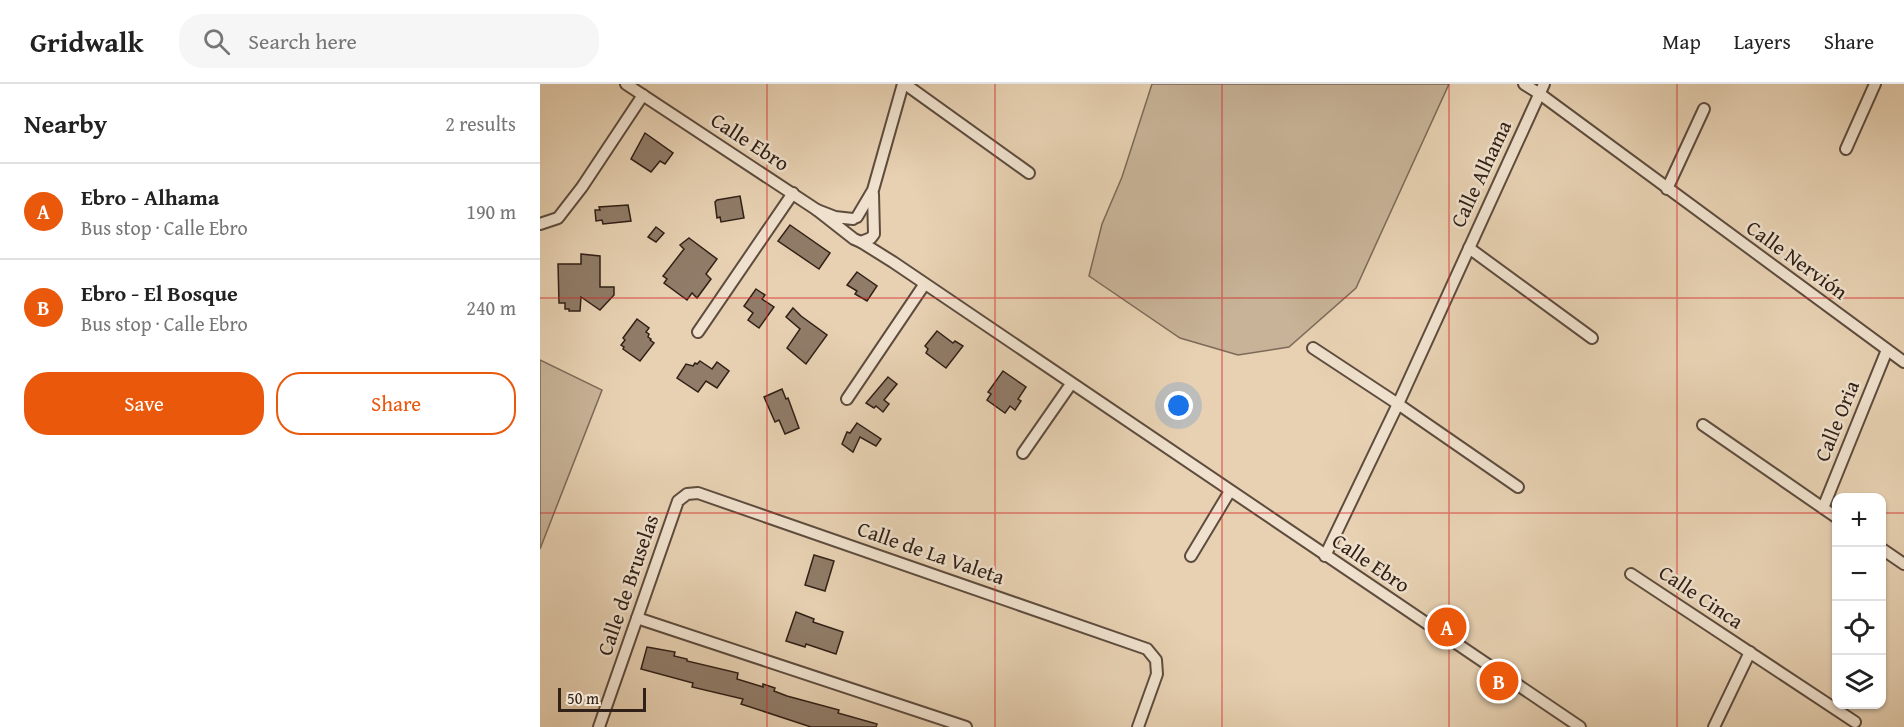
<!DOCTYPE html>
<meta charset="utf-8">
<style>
:root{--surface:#fff;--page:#f6f6f6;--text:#222;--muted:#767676;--line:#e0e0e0;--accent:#ea580c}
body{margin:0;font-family:"Gentium Book Plus",serif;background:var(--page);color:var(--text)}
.controls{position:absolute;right:18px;bottom:18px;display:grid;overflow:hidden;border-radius:12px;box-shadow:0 2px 4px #0004}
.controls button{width:54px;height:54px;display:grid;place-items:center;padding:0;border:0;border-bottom:2px solid var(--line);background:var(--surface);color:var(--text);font:30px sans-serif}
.scale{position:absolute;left:18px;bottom:15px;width:88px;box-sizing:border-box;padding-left:6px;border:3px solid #312017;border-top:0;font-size:16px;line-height:21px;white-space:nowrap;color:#312017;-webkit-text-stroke:4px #efe1cd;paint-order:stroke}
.you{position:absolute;left:639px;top:322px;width:21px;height:21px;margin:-15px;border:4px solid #fff;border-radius:50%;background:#1a73e8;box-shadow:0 0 0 9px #1a73e833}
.badge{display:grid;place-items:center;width:39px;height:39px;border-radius:50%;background:var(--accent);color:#fff;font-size:20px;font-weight:700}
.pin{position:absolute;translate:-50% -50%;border:3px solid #fff;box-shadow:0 2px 6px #0006}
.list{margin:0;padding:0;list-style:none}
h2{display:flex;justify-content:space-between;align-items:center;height:78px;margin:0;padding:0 24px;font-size:26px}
h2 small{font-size:20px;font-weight:400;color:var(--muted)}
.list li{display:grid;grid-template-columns:39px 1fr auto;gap:18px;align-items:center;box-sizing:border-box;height:96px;padding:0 24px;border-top:2px solid var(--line)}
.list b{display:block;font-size:22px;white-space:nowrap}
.list p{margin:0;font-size:20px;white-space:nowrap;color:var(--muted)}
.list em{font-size:20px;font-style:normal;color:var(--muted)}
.actions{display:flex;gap:12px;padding:18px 24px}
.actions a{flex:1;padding:14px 0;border:2px solid var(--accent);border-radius:24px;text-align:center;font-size:21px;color:var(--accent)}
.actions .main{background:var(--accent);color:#fff}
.icon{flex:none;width:33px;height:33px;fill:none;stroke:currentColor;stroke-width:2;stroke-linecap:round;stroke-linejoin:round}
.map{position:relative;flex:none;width:1364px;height:643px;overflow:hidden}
header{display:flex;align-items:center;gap:36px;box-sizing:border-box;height:84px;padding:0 30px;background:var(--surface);border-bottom:2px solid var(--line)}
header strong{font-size:28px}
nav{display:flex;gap:33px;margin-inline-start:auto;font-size:21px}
.search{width:420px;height:54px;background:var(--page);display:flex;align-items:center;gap:15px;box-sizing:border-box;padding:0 21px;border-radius:24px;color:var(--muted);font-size:22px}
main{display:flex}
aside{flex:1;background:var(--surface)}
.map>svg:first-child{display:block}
.green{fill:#c8b398;stroke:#7c6a58;stroke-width:1.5}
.building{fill:#907c68;stroke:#312017;stroke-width:1.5}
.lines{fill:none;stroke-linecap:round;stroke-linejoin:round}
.minor-casing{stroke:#5e4c3e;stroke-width:14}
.minor{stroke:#efe1cd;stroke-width:10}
.grid{fill:none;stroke:#d62828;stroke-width:1.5;stroke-opacity:0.55}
.labels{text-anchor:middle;stroke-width:5;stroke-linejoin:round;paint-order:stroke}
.street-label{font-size:21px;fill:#312017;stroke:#efe1cd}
</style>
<header>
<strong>Gridwalk</strong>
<div class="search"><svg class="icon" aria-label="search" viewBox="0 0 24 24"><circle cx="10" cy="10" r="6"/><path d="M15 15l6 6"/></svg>Search here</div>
<nav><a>Map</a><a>Layers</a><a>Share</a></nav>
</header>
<main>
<aside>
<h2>Nearby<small>2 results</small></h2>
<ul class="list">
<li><span class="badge">A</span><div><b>Ebro - Alhama</b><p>Bus stop · Calle Ebro</p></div><em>190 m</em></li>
<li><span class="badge">B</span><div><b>Ebro - El Bosque</b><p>Bus stop · Calle Ebro</p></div><em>240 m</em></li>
</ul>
<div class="actions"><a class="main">Save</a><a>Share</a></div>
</aside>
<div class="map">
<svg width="1364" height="643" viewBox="0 0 1364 643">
<rect width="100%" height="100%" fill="#e7d1b2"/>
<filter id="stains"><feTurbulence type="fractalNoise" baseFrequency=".00333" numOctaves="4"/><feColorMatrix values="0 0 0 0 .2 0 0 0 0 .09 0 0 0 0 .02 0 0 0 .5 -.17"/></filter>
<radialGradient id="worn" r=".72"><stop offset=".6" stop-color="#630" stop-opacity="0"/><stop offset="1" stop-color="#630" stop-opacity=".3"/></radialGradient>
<g class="green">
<polygon points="612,0 909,0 816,204 749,263 698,271 640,254 549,192 562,140 582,93"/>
<polygon points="0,276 62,306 0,465"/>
</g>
<g class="building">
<polygon points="105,49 133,69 125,80 120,77 111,88 91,75"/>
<polygon points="200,112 204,134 181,138 180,133 177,134 175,118 177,116"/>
<polygon points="88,121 91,137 63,140 62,136 56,137 55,126 60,126 59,123"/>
<polygon points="250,141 290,169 279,185 238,157"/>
<polygon points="116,143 124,149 116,158 108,153"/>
<polygon points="149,154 177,175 166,190 171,195 157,214 152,209 147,216 124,199 127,195 123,192 144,165 140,161"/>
<polygon points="41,170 60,172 60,203 74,203 74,211 60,226 41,213 40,227 29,227 29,225 25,225 25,219 19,219 18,180 41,180"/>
<polygon points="317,188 337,202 327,217 315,210 317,207 307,201"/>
<polygon points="216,205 225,211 222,215 234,223 219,244 208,236 213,229 204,222"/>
<polygon points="253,224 261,232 287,251 266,280 247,264 260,245 246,233"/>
<polygon points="97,235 109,244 106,248 109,250 108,253 111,255 110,256 114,259 100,277 83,265 84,263 81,261 85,256 83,254"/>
<polygon points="397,247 413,259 415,257 423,262 406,284 386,269 388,265 385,262"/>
<polygon points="160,277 172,285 177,278 189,287 177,304 166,297 158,308 137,294 146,280 153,282 155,279 157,280"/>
<polygon points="463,287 486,303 478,315 481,317 475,326 470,322 465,329 447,316 451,310 448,308"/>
<polygon points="348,293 357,300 344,316 349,320 343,328 336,322 334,324 326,319"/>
<polygon points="242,305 246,315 248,314 259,344 245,350 239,336 235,338 224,313"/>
<polygon points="317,339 341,355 336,362 320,353 313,368 302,360 307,348 310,349"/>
<polygon points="274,471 294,477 285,507 265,501"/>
<polygon points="256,528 274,535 273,538 303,548 296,570 266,560 265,563 246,557"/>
<polygon points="107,563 135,568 134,572 147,575 147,577 198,589 197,595 223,603 223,600 235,604 234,607 247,612 299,626 298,629 337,640 336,643 271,643 201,620 203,615 152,603 153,599 101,585"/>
</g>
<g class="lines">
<defs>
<g id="minor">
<polyline points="86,0 277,126"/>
<polyline points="365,0 489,89"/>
<polyline points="984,0 1000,10 1364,278"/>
<polyline points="1306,65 1335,0"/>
<polyline points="1127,105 1164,25"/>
<polyline points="317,133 333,106 363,0"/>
<polyline points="313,135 295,133 277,126 314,155 321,158 353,178 1040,643"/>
<polyline points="0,140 18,134 42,103 103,11"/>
<polyline points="321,158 331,154 334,150 333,110"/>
<polyline points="929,164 1052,254"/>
<polyline points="158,248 253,109"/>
<polyline points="773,264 858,320 978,403"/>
<polyline points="307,315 384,201"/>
<polyline points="1163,341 1296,433"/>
<polyline points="483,369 531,300"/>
<polyline points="1283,424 1347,266"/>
<polyline points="1342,465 1364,480"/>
<polyline points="651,472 690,407"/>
<polyline points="785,472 858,320 1004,0"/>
<polyline points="1091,490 1315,638"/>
<polyline points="97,534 426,643"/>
<polyline points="59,643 138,417 147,410 158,409 607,565 616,576 617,590 598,643"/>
<polyline points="1174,643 1210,568"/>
</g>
</defs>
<use href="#minor" class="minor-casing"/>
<use href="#minor" class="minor"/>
</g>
<path class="grid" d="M227,0V643M455,0V643M682,0V643M909,0V643M1137,0V643M0,214H1364M0,429H1296M1342,429H1364"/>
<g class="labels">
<g class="street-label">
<text transform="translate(210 58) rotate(33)" y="7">Calle Ebro</text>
<text transform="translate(941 90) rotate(-65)" y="7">Calle Alhama</text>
<text transform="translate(1257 176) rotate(36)" y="7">Calle Nervión</text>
<text transform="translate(1297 337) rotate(-68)" y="7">Calle Oria</text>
<text transform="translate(391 469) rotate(19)" y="7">Calle de La Valeta</text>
<text transform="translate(831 479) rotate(34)" y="7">Calle Ebro</text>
<text transform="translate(88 501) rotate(-71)" y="7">Calle de Bruselas</text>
<text transform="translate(1161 513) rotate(34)" y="7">Calle Cinca</text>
</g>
</g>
<rect width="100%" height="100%" filter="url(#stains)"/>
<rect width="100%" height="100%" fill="url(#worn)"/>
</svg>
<div class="controls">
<button>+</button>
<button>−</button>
<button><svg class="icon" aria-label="locate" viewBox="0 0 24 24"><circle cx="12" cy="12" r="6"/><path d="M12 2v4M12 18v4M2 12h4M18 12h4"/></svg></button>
<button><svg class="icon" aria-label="layers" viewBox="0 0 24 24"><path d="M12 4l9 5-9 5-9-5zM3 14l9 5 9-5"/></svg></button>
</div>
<div class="scale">50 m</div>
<div class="you"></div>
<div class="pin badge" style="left:907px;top:543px">A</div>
<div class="pin badge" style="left:959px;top:597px">B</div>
</div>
</main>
